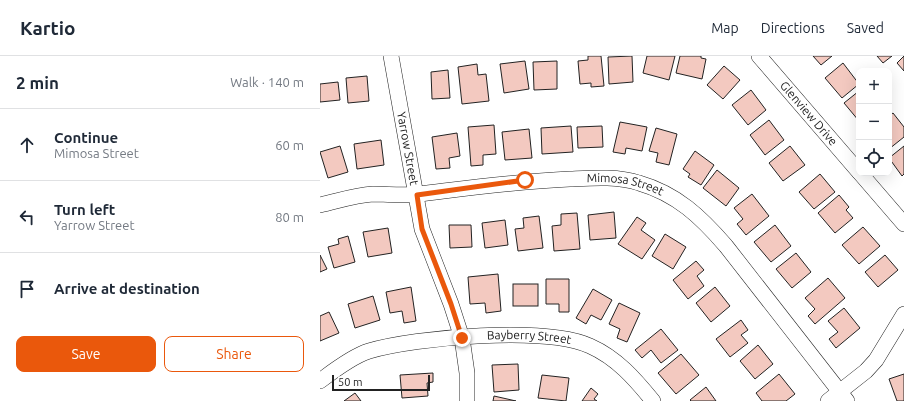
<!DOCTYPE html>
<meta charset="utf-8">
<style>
:root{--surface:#fff;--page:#f6f6f7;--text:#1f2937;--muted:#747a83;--line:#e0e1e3;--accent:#ea580c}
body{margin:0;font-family:Ubuntu,sans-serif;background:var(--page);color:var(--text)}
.controls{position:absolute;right:12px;top:12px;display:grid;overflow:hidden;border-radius:8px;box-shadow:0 4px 16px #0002}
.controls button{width:36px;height:36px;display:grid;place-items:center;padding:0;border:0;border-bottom:1px solid var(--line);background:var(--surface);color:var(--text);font:20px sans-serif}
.scale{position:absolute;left:12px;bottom:10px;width:98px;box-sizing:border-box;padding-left:4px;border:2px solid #222;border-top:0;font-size:11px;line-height:14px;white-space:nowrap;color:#222;-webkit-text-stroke:3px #fff;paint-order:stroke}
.stop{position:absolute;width:12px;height:12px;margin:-9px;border:3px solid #ea580c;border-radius:50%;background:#fff}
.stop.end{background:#ea580c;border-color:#fff;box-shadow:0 1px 4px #0008}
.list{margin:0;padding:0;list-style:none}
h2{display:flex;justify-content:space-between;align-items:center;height:52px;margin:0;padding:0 16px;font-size:17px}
h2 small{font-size:13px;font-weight:400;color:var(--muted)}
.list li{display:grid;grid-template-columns:26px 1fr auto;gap:12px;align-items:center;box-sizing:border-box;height:72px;padding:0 16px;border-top:1px solid var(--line)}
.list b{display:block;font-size:15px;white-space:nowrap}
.list p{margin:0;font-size:13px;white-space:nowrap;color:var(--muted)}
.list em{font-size:13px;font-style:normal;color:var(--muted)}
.actions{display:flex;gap:8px;padding:12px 16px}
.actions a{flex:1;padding:9px 0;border:1px solid var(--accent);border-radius:8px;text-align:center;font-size:14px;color:var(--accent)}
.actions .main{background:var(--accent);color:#fff}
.icon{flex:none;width:22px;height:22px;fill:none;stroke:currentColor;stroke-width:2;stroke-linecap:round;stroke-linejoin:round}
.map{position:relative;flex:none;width:584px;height:345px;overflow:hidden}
header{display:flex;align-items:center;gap:24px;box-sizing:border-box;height:56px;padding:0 20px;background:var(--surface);border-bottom:1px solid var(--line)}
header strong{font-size:19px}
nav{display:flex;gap:22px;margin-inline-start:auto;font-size:14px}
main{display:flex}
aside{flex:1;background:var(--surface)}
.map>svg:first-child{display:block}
.building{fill:#f3c9c0;stroke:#222}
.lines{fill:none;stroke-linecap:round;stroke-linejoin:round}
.minor-casing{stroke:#222;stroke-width:16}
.minor{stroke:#fff;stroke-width:15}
.route{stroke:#ea580c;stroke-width:5}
.labels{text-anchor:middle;stroke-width:3;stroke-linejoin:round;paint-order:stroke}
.street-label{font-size:12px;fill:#222;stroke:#fff}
</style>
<header>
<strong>Kartio</strong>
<nav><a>Map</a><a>Directions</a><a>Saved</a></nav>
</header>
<main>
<aside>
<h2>2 min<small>Walk · 140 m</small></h2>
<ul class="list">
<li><svg class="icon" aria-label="ahead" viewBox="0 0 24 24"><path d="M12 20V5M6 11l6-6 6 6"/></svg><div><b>Continue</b><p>Mimosa Street</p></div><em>60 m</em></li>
<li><svg class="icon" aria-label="left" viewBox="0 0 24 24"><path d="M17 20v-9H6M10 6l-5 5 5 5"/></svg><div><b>Turn left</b><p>Yarrow Street</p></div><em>80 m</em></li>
<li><svg class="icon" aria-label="arrive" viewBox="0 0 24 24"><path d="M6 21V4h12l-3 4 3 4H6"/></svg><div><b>Arrive at destination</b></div></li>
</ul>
<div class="actions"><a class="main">Save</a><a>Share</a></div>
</aside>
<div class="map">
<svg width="584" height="345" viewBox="0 0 584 345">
<rect width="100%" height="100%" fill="#fff"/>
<g class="building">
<polygon points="268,0 281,0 284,30 271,31 271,27 260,28 258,5 268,4"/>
<polygon points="312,0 313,26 289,28 288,1"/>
<polygon points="327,0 355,0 349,24 323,17"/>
<polygon points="360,0 381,0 381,2 386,3 382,23 356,17"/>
<polygon points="493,0 512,0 501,9"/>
<polygon points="557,0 572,0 563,7"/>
<polygon points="584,0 584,15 577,7"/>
<polygon points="205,5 209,33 184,37 180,8"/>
<polygon points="237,5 237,33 214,34 213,6"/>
<polygon points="523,7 539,28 522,42 505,22"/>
<polygon points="157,8 158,19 166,18 169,45 142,48 138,11"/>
<polygon points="404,10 420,24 403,43 387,29"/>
<polygon points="128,14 130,42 112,43 111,16"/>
<polygon points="47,20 49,45 28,47 26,22"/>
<polygon points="18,26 20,44 0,46 0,28"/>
<polygon points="431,34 446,54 428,69 412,49"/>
<polygon points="539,35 539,65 524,47"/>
<polygon points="573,57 584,71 584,81 569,93 569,60"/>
<polygon points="449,64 464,84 445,99 430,79"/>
<polygon points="300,66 327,71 322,95 306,92 305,98 293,96"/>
<polygon points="174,69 176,98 163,99 163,109 151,110 148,71"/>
<polygon points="251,70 253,96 222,98 221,72"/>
<polygon points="282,70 283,91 258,92 257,71"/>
<polygon points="336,72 357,78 349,109 336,106 338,97 329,95"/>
<polygon points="209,73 212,102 185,104 182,76"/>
<polygon points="137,77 140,100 129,102 130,112 116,113 112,81"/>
<polygon points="61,84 64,109 37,113 34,88"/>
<polygon points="20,90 28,116 8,122 0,96"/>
<polygon points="470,90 485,109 463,125 449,107"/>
<polygon points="584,90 584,118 582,120 569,102"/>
<polygon points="375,95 394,109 381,129 368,121 370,118 363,113"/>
<polygon points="397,114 419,132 406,150 383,132"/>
<polygon points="500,118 515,136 494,153 479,136"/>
<polygon points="432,138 449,160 426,179 417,168 423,163 414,152"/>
<polygon points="519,139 529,151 526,154 533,162 515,177 498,157"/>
<polygon points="294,156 296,182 270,184 268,159"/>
<polygon points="257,157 260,193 234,195 232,170 241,169 241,158"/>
<polygon points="219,160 223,192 198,195 195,173 204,172 203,162"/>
<polygon points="317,161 326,167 321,174 335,184 322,203 298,188"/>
<polygon points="185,164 188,189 165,192 162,167"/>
<polygon points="129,169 151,169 152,191 130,192"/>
<polygon points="455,169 471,190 451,206 434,186"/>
<polygon points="543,171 560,190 539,208 522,189"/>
<polygon points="68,172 72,197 48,201 43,176"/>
<polygon points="345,178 366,191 353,213 332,200"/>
<polygon points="28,180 35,206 14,212 8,191 19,188 18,183"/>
<polygon points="476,197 491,216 472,232 456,213"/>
<polygon points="0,199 7,213 0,216"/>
<polygon points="565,199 578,214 558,231 545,216"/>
<polygon points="376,205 384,214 377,220 384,230 368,243 353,224"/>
<polygon points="178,218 181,255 166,257 165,247 150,248 148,221"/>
<polygon points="508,222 525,242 495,268 488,260 495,253 485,242"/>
<polygon points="226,223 249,223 249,256 239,256 239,248 226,248"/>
<rect x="193" y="228" width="25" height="22"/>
<polygon points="91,231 96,265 84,267 82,255 70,257 66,236"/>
<polygon points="395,231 410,250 391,266 376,247"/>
<polygon points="273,233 292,244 281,264 271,259 266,268 256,262"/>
<polygon points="53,240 60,264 35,272 28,248"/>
<polygon points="299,247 320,257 307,286 297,282 300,273 289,268"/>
<polygon points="524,252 540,272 516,292 509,283 518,276 508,265"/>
<polygon points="9,256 19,277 0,285 0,260"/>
<polygon points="421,264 428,274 421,279 428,287 410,301 396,283"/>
<polygon points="341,273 358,294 341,307 331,294 322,302 315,294"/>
<polygon points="438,289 453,308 435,323 420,305"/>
<polygon points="361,298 379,319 356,338 338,317"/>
<polygon points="198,308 199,334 174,336 172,309"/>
<polygon points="113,317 113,326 107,327 108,340 82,342 80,319"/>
<polygon points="459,318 475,338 466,345 442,345 436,337"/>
<polygon points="584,318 584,345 577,345 569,323"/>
<polygon points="222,319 249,322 246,345 218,342"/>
<polygon points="386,331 396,345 371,345 370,344"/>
<polygon points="271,332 278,338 274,343 277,345 262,345"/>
<polygon points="35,337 41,345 24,345"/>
<polygon points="174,340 196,345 173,345"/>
</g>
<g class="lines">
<defs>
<g id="minor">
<path id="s1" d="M71,0L102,173L131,248L142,282L147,317V345"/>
<path id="s2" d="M439,0L539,116"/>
<polyline points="540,117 584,168"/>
<path id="s3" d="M0,149C18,145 35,139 53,138C68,138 84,140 99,138C149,132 199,125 250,123C272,122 297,120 319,127C357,138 381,161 406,190L527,345"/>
<path id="s4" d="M0,325C13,315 33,300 49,295C96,281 226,270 270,290C297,302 315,323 333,345"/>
<polyline points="508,345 546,315 556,304 584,258"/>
</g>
</defs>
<use href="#minor" class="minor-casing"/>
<use href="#minor" class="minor"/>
</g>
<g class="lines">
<polyline class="route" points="142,282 131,248 102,173 97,139 205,124"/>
</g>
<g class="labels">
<g class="street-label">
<text dy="4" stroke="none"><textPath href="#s2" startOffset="76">Glenview Drive</textPath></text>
<text dy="4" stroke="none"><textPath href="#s1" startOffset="94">Yarrow Street</textPath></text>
<text dy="4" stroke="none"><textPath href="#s3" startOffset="308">Mimosa Street</textPath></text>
<text dy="4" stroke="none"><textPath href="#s4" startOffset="219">Bayberry Street</textPath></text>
</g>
</g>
</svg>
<div class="controls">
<button>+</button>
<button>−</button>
<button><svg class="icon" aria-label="locate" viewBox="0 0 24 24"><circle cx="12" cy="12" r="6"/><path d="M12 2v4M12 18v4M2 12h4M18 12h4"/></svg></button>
</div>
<div class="scale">50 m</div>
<div class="stop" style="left:205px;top:124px"></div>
<div class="stop end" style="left:142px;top:282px"></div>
</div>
</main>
